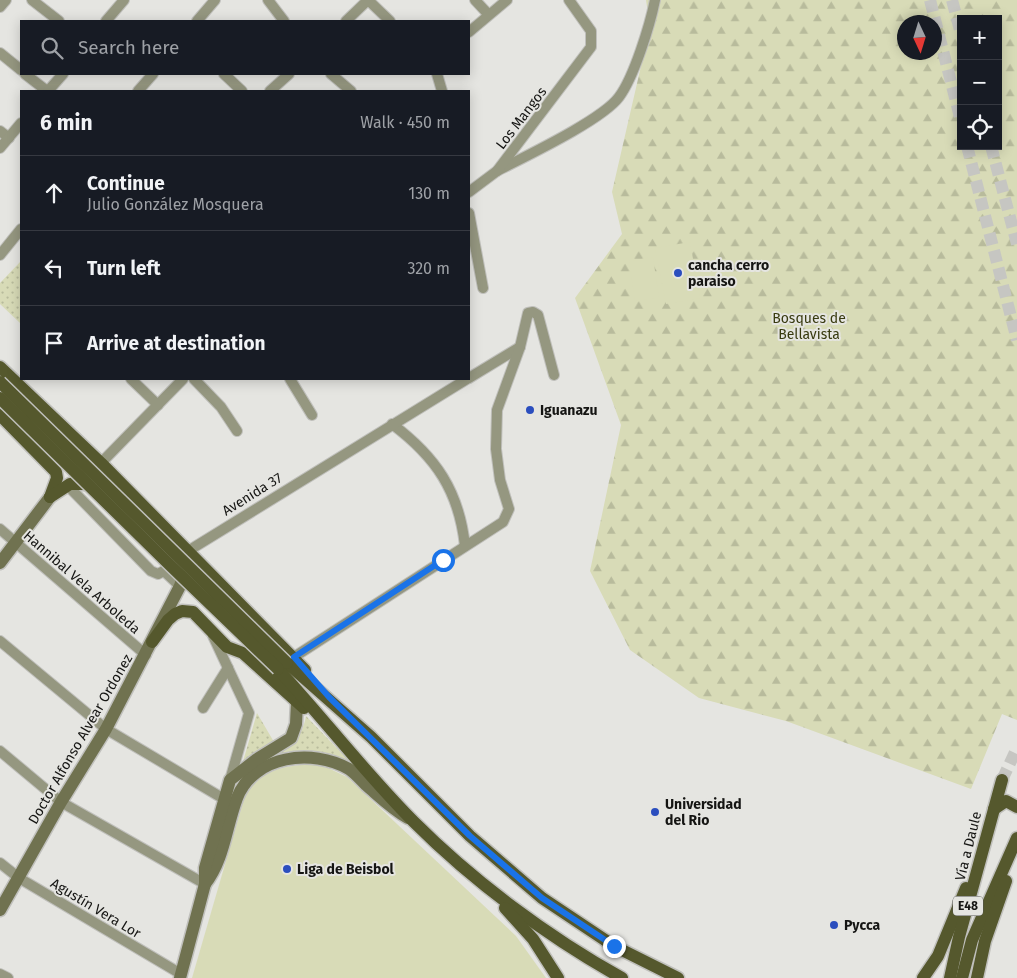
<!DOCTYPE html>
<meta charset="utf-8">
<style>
:root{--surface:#171b24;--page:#20242c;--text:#f1f3f6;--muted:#9ea1a6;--line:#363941}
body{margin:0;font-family:"Fira Sans",sans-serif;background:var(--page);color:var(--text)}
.controls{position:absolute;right:15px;top:15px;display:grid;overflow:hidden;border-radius:0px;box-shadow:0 2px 12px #0003}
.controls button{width:45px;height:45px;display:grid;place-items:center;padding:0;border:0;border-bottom:1px solid var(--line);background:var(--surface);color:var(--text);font:25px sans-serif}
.compass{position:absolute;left:897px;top:15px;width:45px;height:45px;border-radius:50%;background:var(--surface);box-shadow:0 2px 12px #0003;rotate:176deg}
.stop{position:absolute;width:15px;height:15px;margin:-11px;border:4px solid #1a73e8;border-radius:50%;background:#fff}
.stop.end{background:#1a73e8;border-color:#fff;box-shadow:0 1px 5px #0008}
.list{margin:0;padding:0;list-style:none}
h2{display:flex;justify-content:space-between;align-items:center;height:65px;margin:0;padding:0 20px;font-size:21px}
h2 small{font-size:16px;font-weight:400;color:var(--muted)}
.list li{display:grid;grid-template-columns:32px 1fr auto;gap:15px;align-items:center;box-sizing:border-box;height:75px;padding:0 20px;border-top:1px solid var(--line)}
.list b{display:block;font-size:19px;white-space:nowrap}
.list p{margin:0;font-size:16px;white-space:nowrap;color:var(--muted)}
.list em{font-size:16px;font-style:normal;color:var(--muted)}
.icon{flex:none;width:28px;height:28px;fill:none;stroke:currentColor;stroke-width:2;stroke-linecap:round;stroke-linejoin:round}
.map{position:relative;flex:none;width:1017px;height:978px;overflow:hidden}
.search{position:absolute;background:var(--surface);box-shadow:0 2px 12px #0003;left:20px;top:20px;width:450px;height:55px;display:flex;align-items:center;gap:12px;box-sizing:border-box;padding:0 18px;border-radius:0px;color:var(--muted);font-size:19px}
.panel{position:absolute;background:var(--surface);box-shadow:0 2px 12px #0003;left:20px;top:90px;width:450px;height:290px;border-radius:0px}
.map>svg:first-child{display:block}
.grass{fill:url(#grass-dots)}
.forest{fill:url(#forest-firs);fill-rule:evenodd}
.pitch{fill:#d8dbb7}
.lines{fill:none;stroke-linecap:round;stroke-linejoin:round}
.primary-tunnel{stroke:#c6c6c2;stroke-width:12;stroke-dasharray:12 6;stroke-linecap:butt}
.street-casing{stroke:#c0c0bc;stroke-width:12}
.secondary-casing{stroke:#c0c0bc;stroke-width:15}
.primary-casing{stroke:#c0c0bc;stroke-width:15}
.street{stroke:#959780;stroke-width:10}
.secondary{stroke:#707250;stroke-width:12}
.primary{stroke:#55582d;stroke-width:12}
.primary-bridge-casing{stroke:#c0c0bc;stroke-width:15;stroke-linecap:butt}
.primary-bridge{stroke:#55582d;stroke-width:12}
.route{stroke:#1a73e8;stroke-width:6}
.poi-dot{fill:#2b4ebe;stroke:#e5e5e1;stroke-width:2}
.labels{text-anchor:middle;stroke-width:4;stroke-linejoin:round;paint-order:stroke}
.shield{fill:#e5e5e1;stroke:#535351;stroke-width:1}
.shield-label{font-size:12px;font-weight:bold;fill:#151513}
.street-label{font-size:14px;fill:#151513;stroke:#e5e5e1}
.poi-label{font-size:14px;font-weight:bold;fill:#151513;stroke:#e5e5e1;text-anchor:start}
.park-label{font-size:14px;fill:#383a0f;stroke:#e5e5e1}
</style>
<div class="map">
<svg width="1017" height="978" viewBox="0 0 1017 978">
<defs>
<pattern id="grass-dots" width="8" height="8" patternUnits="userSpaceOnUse" patternTransform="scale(1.25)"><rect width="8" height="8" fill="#d8dbb7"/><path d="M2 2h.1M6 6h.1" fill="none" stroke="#b8bb9c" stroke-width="1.8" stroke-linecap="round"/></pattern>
<pattern id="forest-firs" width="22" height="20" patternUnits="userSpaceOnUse" patternTransform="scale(1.25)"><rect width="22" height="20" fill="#d8dbb7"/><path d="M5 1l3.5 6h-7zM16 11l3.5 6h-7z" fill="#b8bb9c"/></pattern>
</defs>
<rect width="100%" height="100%" fill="#e5e5e1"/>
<g class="grass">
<polygon points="21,261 21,321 20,323 0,304 0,283"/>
<polygon points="257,713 274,742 253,754 242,765"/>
<path d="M306,716L351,763C322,747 296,747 265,759C285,747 302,741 306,716Z"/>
</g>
<path class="forest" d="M646,0H1017V720L1002,714L971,789L786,721L699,698L630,650L590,571L621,425L575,298L622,234L612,192L650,27ZM961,19H998V146H961ZM904,22H934V52H904Z"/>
<g class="pitch">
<polygon points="690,242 700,298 666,304 655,248"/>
<polygon points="653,257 659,298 635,301 629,261"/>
<path d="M310,764L328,768L347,777L516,936L546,978H192L246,792C266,769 280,767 310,764Z"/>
</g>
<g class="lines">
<g class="primary-tunnel">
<polyline points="930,0 961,121"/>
<polyline points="952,0 961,34"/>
<polyline points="967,146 1017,340"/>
<polyline points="991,146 1017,244"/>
<polyline points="1002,780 1017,748"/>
</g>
<defs>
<g id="street">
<polyline points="32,0 59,21"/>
<polyline points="268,0 284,21"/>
<polyline points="475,0 488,14"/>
<polyline points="0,7 6,0"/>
<polyline points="106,21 124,0"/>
<polyline points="197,21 215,0"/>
<polyline points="346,21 368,0 390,21"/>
<polyline points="469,32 507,0"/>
<polyline points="0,53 21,70"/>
<polyline points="25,74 47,91"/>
<polyline points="224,74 242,91"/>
<polyline points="331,74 351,91"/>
<polyline points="437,74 442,91"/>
<polyline points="48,91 63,74"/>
<polyline points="138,91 153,74"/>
<polyline points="270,91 289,74"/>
<polyline points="0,131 9,138"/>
<polyline points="0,148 21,123"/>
<path d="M497,171C526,156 602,120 619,97C634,77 650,25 655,0"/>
<polyline points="469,192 497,171 591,47 591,31 569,0"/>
<polyline points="469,213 483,288"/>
<polyline points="0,255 21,229"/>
<polyline points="469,378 520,347"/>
<polyline points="131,379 158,405"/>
<polyline points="194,379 221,407 237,431"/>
<polyline points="290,379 312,415"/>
<path d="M392,424C436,457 459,491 465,546"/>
<polyline points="101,463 183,379"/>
<polyline points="72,490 151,571 158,574 177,564"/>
<polyline points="0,529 146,655"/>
<polyline points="188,551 467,379"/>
<polyline points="164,571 180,586"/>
<polyline points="213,636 249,713 230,780"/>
<polyline points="0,641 106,729 224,799"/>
<polyline points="294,657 503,522 509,509 500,480 496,449 497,410 520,347 528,313 533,312 538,315 554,375"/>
<polyline points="203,708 228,668"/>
<polyline points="0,751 61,802 205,884"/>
<polyline points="0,863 19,878 181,974"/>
<polyline points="0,974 8,978"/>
</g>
<g id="secondary">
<polyline points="0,563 50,497"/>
<path d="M205,884C224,860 226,827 237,798C254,755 312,748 349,769C355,773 361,780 366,785C380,797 392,809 408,818"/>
<polyline points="0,910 61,802 106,729 180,586 186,568"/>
<polyline points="180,978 205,884 205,868 230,780 257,759 291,738 296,724 297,702"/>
</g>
<g id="primary">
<polyline points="0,367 101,463 305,670"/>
<polyline points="0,415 56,472 57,478 50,497"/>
<polyline points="50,497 70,484 94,484"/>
<polyline points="152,642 168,620 175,614 182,611 193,612 227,647 243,653 304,708"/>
<polyline points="287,663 371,737 470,836 542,898 614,946 678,978"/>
<path d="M278,669C324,719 366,774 414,822C473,881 548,937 622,978"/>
<polyline points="994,809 1006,801 1017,807"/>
<polyline points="505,908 533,939 558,978"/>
<polyline points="923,978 938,956 966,888"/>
<polyline points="950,978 959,937 1002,780"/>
<polyline points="962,978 972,940 1017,838"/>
<polyline points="977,978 985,941 1006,881"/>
</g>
</defs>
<use href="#street" class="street-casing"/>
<use href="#secondary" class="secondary-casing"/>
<use href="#primary" class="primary-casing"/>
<use href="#street" class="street"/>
<use href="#secondary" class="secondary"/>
<use href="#primary" class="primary"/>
<defs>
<g id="primary-bridge">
<polyline points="0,382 287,663"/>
<polyline points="0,398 172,567 278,669"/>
</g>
</defs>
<use href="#primary-bridge" class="primary-bridge-casing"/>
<use href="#primary-bridge" class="primary-bridge"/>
</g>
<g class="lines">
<polyline class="route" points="443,560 294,657 329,697 470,836 542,898 614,946"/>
</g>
<g class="poi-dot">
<circle cx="678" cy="273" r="5"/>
<circle cx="530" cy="410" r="5"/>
<circle cx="655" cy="812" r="5"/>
<circle cx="287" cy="869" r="5"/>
<circle cx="834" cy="925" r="5"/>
</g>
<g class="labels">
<rect class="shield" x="953" y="896.5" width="30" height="19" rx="4"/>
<g class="shield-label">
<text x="968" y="910">E48</text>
</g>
<g class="street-label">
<text transform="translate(521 118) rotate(-53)" y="5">Los Mangos</text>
<text transform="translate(252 494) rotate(-32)" y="5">Avenida 37</text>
<text transform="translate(82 582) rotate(41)" y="5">Hannibal Vela Arboleda</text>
<text transform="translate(80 739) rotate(-60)" y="5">Doctor Alfonso Alvear Ordonez</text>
<text transform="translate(968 846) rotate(-76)" y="5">Vía a Daule</text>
<text transform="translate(96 908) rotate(31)" y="5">Agustín Vera Lor</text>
</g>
<g class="poi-label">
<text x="688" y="270">cancha cerro<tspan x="688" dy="16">paraiso</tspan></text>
<text x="540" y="415">Iguanazu</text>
<text x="665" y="809">Universidad<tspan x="665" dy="16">del Rio</tspan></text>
<text x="297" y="874">Liga de Beisbol</text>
<text x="844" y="930">Pycca</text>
</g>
<g class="park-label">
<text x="809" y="323">Bosques de<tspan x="809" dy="16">Bellavista</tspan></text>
</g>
</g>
</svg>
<div class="controls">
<button>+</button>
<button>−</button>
<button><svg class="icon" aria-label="locate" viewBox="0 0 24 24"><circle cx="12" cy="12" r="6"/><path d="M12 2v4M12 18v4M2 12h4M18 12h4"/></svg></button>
</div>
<svg class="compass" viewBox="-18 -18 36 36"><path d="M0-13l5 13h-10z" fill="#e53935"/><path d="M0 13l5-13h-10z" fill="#9ea1a6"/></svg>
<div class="stop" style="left:443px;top:560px"></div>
<div class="stop end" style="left:614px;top:946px"></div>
<div class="search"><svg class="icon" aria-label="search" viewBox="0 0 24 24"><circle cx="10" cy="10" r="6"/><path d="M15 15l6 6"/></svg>Search here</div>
<section class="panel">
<h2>6 min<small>Walk · 450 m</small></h2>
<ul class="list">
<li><svg class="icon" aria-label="ahead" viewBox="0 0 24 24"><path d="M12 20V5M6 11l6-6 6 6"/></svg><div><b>Continue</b><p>Julio González Mosquera</p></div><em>130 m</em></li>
<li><svg class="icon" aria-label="left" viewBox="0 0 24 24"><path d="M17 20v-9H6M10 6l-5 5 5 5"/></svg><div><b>Turn left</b></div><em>320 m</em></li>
<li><svg class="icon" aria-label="arrive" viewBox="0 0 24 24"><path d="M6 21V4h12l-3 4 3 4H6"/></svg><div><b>Arrive at destination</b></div></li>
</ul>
</section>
</div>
